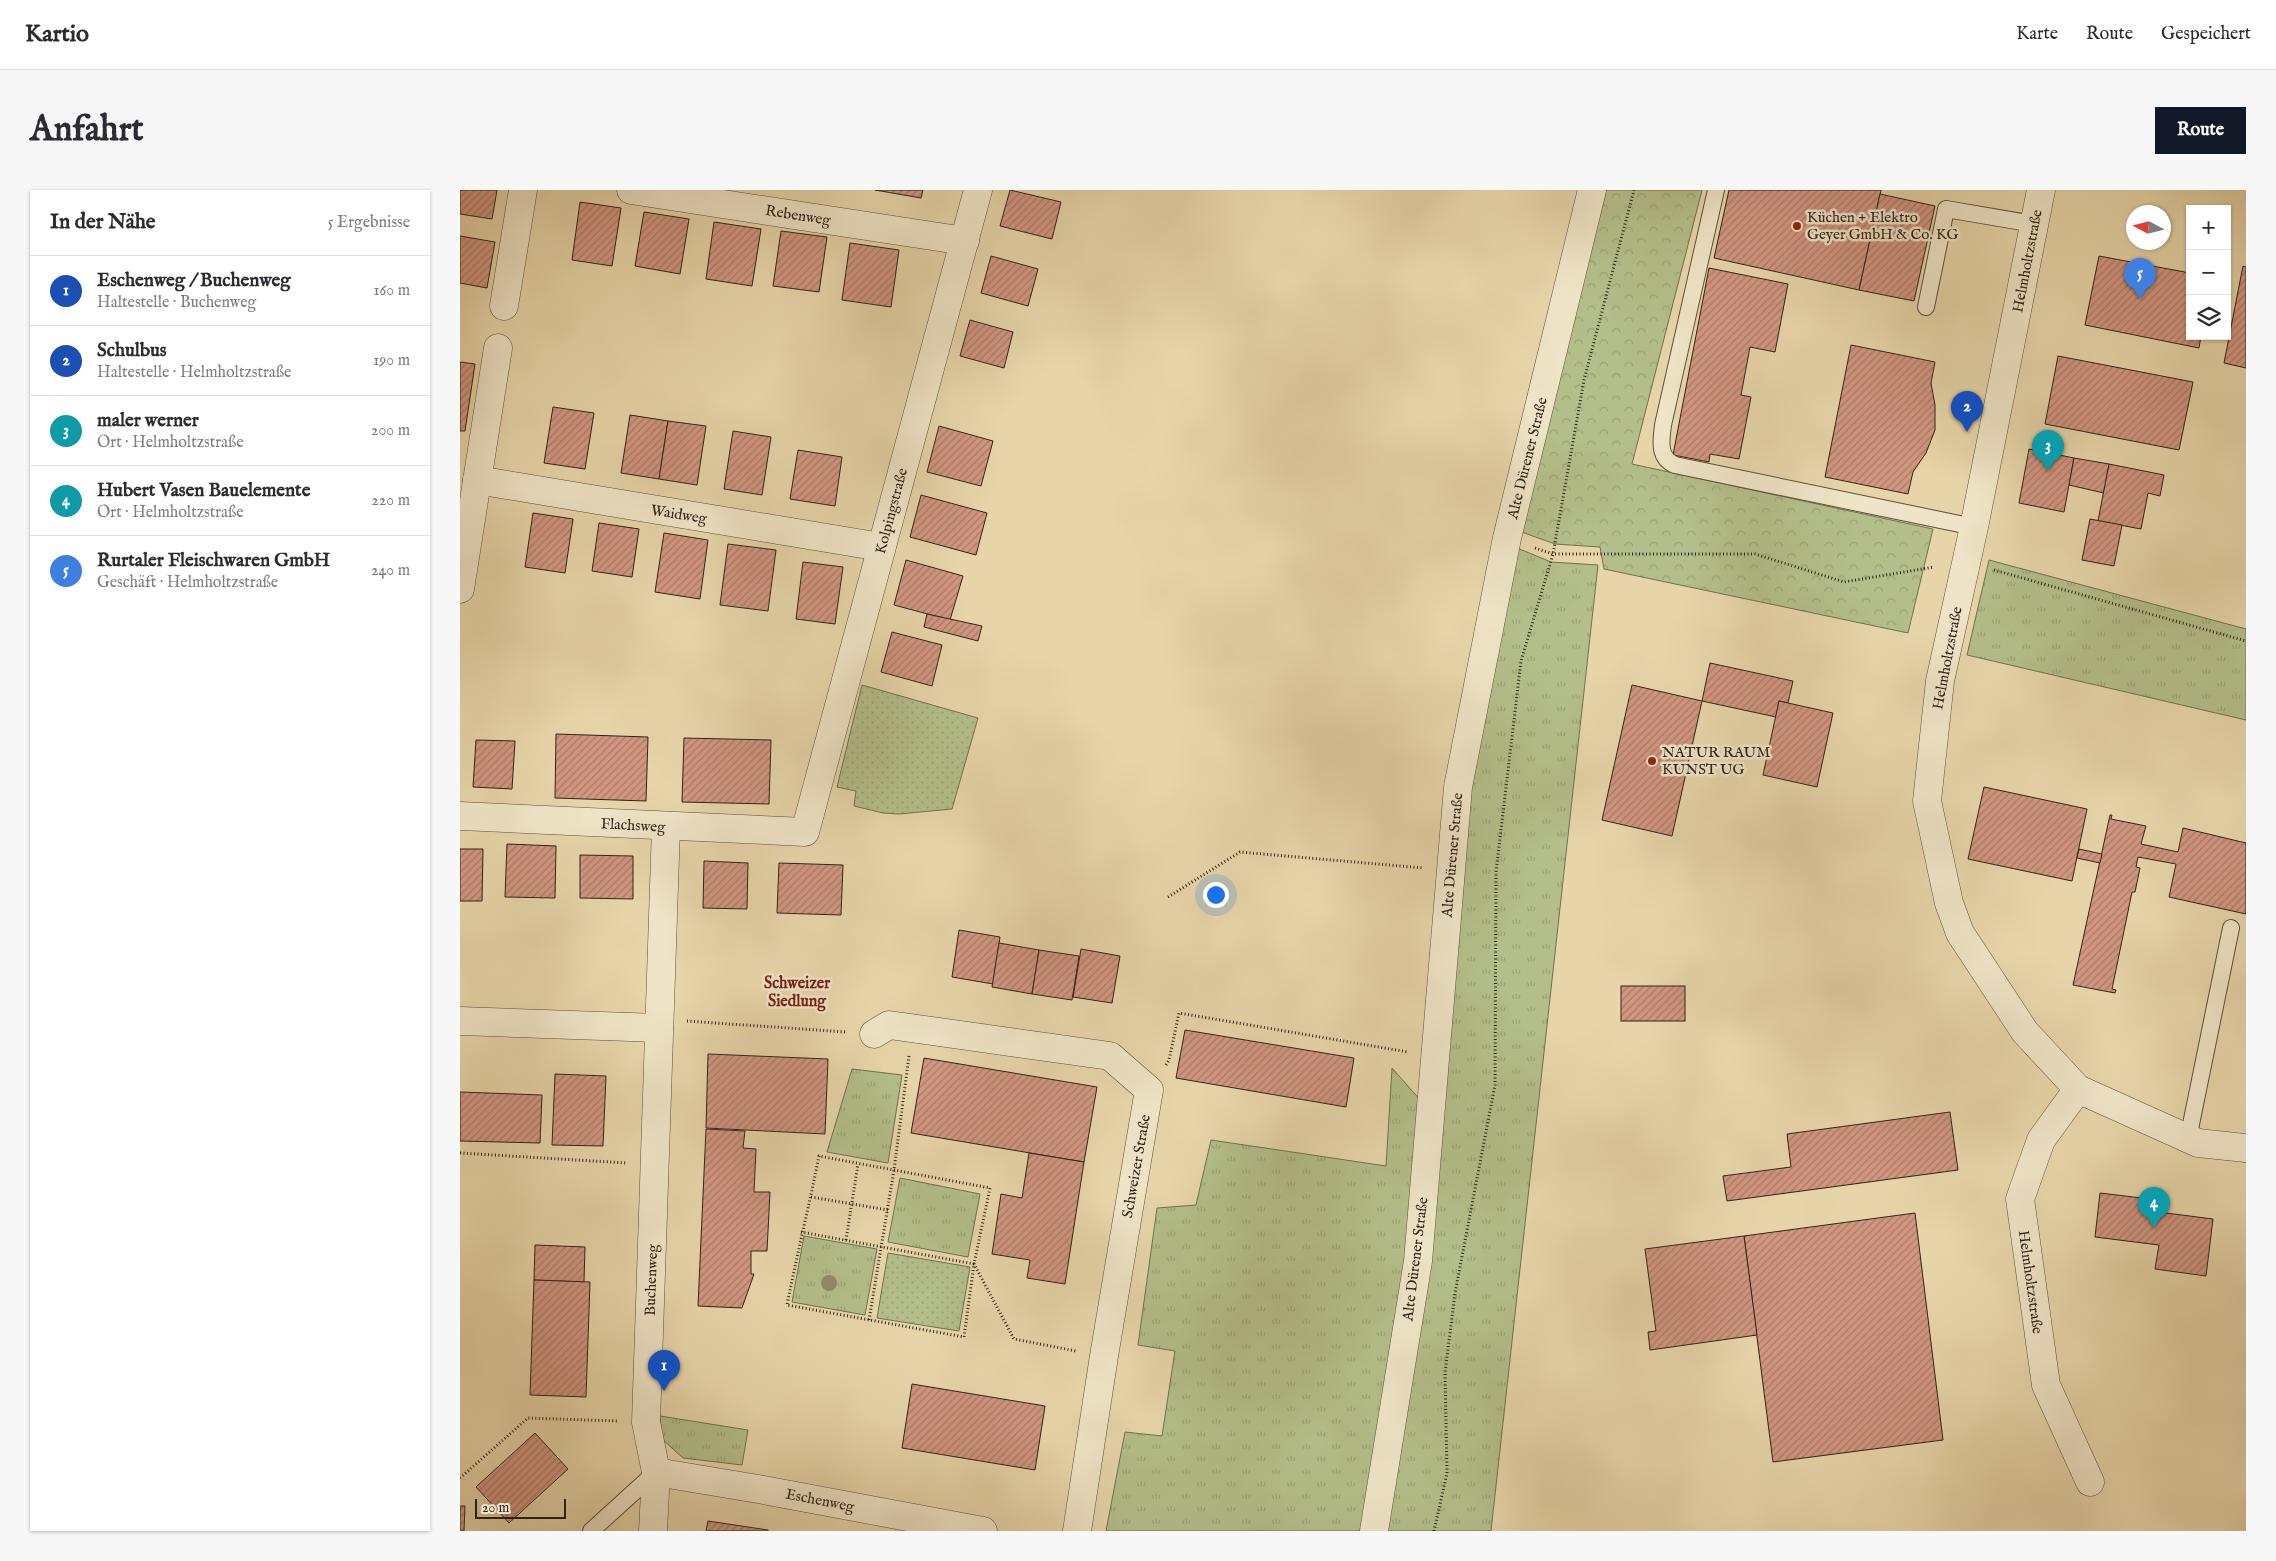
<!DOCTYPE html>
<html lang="de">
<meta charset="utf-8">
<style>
:root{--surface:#fff;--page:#f7f7f7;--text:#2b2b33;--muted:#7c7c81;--line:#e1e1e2;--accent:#111827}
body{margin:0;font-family:"IM FELL English",serif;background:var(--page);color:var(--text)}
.controls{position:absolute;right:15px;top:15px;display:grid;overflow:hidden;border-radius:0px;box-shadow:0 1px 4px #0004}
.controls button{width:45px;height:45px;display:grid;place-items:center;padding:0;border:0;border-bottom:1px solid var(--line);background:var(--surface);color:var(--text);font:25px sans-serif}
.compass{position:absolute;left:1666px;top:15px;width:45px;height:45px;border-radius:50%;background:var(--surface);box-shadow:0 1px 4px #0004;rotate:277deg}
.scale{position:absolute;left:15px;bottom:12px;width:91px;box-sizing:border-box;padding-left:5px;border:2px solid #2d2418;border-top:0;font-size:14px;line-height:18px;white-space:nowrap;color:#2d2418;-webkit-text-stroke:4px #efe4c7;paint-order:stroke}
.you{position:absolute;left:755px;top:704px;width:18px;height:18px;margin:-12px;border:4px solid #fff;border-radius:50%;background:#1a73e8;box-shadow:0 0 0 8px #1a73e833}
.badge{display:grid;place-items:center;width:32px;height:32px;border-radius:50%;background:var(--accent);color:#fff;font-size:16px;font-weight:700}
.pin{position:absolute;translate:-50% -41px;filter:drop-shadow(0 1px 2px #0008)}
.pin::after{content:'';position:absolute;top:26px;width:18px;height:15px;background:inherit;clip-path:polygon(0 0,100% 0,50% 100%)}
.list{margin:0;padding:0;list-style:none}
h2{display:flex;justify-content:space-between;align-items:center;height:65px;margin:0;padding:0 20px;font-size:21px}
h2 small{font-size:16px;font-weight:400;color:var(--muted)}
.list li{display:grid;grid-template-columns:32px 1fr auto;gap:15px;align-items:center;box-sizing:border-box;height:70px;padding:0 20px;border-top:1px solid var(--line)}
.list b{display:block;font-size:19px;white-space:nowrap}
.list p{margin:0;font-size:16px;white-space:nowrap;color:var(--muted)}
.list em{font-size:16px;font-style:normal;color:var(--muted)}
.icon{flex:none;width:28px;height:28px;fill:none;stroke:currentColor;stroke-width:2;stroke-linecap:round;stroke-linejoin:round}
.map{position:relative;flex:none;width:1786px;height:1341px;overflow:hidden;border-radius:0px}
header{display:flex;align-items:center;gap:30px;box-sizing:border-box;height:70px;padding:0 25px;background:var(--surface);border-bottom:1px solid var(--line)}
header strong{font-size:24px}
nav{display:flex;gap:28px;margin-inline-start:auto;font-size:18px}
.intro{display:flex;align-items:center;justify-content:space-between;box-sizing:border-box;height:120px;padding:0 30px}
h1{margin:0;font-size:35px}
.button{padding:12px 22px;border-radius:0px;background:var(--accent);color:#fff;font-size:18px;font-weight:700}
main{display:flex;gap:30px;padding:0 30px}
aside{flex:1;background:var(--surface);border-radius:0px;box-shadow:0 1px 4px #0004}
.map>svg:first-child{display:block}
.grass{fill:url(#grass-tufts);stroke:#707151}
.forest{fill:url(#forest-crowns);stroke:#707151}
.park{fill:url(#park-dots);stroke:#707151}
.building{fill:url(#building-hatch);stroke:#2d2418}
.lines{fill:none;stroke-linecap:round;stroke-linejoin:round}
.service-casing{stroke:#5c503c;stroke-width:18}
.minor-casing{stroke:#5c503c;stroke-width:29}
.path{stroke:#2d2418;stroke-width:3;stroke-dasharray:1 2.5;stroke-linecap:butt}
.service{stroke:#efe4c7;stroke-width:16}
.minor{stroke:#efe4c7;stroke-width:28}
.tree{fill:#938969}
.poi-dot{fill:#8f2418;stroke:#efe4c7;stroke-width:2}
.labels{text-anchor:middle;stroke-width:5;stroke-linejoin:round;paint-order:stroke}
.street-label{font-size:15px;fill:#2d2418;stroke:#efe4c7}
.poi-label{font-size:15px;fill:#2d2418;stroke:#efe4c7;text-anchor:start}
.neighbourhood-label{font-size:16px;font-weight:bold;fill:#7a1f14;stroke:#efe4c7}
</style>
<header>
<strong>Kartio</strong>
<nav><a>Karte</a><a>Route</a><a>Gespeichert</a></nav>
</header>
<div class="intro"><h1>Anfahrt</h1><a class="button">Route</a></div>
<main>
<aside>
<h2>In der Nähe<small>5 Ergebnisse</small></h2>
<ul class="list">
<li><span class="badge" style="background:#1a4fb4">1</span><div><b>Eschenweg / Buchenweg</b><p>Haltestelle · Buchenweg</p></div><em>160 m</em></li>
<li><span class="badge" style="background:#1a4fb4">2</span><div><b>Schulbus</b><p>Haltestelle · Helmholtzstraße</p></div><em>190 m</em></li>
<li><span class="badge" style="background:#0f9aa8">3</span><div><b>maler werner</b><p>Ort · Helmholtzstraße</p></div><em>200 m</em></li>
<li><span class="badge" style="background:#0f9aa8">4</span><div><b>Hubert Vasen Bauelemente</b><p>Ort · Helmholtzstraße</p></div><em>220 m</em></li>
<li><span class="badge" style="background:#3f7fe0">5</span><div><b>Rurtaler Fleischwaren GmbH</b><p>Geschäft · Helmholtzstraße</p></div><em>240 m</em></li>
</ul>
</aside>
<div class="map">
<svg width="1786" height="1341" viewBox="0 0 1786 1341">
<defs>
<pattern id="grass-tufts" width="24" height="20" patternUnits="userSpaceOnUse" patternTransform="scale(1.25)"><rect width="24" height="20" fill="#b3be8a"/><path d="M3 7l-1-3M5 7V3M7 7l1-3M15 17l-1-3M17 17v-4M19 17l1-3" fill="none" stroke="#9aa376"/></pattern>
<pattern id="forest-crowns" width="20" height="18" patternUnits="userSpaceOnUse" patternTransform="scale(1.25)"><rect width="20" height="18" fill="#b3be8a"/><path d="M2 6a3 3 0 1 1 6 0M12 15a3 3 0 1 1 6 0" fill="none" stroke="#9aa376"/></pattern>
<pattern id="park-dots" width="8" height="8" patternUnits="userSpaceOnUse" patternTransform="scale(1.25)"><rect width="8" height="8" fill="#b3be8a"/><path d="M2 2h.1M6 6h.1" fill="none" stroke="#9aa376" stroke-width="1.8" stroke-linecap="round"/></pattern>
<pattern id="building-hatch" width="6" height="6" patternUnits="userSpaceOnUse" patternTransform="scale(1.25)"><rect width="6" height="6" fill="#d29681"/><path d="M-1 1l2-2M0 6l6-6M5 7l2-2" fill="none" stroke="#ab7a69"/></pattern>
</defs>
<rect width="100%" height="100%" fill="#e7d5a9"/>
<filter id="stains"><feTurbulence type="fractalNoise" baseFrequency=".004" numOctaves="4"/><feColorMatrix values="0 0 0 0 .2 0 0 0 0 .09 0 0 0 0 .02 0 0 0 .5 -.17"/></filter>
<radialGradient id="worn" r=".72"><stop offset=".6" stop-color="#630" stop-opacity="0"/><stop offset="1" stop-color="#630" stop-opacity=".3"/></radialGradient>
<g class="grass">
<polygon points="1050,355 1091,372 1138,375 1031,1341 921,1341 1006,593"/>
<polygon points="1529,370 1786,439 1786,530 1507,465"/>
<polygon points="932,878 962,912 948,1068 901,1341 646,1341 665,1242 702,1246 715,1161 678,1155 697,1018 736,1015 751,950 926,976"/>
<polygon points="392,879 442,885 428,973 367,962"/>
<polygon points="440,988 520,1004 508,1067 428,1052"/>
<polygon points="344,1046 417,1059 405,1125 332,1112"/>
<polygon points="200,1226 288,1240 282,1275 223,1268 202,1249"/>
</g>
<polygon class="forest" points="1145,0 1242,0 1172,274 1473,339 1448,443 1144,379 1140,357 1095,354 1056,340"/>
<g class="park">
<polygon points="402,495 518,528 492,619 439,624 423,623 394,616 396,601 377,597"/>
<polygon points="428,1063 510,1077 499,1141 417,1128"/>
</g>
<g class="building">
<polygon points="0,0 37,0 32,29 0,24"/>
<polygon points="415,0 463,0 461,8"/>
<polygon points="550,0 601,12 592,49 540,36"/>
<polygon points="1269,0 1421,0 1399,100 1254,68"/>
<polygon points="1420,4 1475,16 1454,111 1399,100"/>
<polygon points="120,12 161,18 152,76 112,70"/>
<polygon points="184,22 229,29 220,84 175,76"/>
<polygon points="254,32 301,39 292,96 246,89"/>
<polygon points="321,41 367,47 359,102 313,96"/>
<polygon points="0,46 35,52 27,98 0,93"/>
<polygon points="390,53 439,60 431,117 382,110"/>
<polygon points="531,66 578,79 568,116 521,103"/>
<polygon points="1639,66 1730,83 1730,146 1741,146 1739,158 1625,135"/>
<polygon points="1783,76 1786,77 1786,178 1764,173"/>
<polygon points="1249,78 1328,94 1315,162 1290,157 1281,205 1291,207 1279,269 1250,264 1249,272 1213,265"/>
<polygon points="510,130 553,142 544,178 500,166"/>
<polygon points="1391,155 1475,172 1471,193 1475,215 1475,240 1466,263 1453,282 1448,304 1365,287"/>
<polygon points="1598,166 1733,192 1719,260 1585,234"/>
<polygon points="0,172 15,174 5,241 0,241"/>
<polygon points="93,217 134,223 125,279 84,273"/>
<polygon points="170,225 208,231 199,289 161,283"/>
<polygon points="208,231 246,236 237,295 199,289"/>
<polygon points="479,236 533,251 521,296 467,282"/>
<polygon points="273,241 311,247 302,305 264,299"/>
<polygon points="1569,259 1614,268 1604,322 1559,313"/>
<polygon points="338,260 382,267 375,316 330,309"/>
<polygon points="1614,268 1649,274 1644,303 1609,295"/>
<polygon points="1649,274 1704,285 1700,306 1688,303 1681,339 1638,331"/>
<polygon points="461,305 527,323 516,365 450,347"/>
<polygon points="73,323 113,329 105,383 65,377"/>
<polygon points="1630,329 1662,335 1654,376 1622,370"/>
<polygon points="139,333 179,339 172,387 132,381"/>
<polygon points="204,343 248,350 240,409 195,402"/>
<polygon points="268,354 316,360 308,421 260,415"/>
<polygon points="446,370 503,386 490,430 434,415"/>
<polygon points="343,372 383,377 375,434 336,429"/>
<polygon points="467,424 522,436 518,451 464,437"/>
<polygon points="432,442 482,455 472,496 421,482"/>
<polygon points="1250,473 1333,491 1328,513 1319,511 1316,527 1242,511"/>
<polygon points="1172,495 1242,511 1212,646 1142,630"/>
<polygon points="1319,511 1373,523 1357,597 1303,585"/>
<polygon points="96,544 188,547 186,611 95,608"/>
<polygon points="224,548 311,550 309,614 222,612"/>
<polygon points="16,550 55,551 52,599 13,597"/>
<polygon points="1524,597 1627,619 1612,691 1508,669"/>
<polygon points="1650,625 1652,625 1651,629 1686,636 1681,654 1718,662 1723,638 1786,653 1786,724 1709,707 1716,674 1678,667 1676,677 1680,678 1675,702 1672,702 1652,799 1656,800 1655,803 1613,795"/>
<polygon points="47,654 96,656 95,708 45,707"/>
<polygon points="0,659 23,659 22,711 0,711"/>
<polygon points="1619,659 1642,664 1640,673 1617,668"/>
<polygon points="120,665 173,666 173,709 120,708"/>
<polygon points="244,671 288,673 287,719 243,718"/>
<polygon points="319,673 383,675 381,725 317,723"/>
<polygon points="499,740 540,747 533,794 492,787"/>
<polygon points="539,753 579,760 572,804 532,797"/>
<polygon points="621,759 660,766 652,813 613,807"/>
<polygon points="579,760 619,766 612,810 572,804"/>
<rect x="1161" y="796" width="64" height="35"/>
<polygon points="725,840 894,868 886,917 716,888"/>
<polygon points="248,864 368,869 365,944 246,938"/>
<polygon points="464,868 637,897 624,972 451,943"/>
<polygon points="95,884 146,886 143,956 92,955"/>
<polygon points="0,902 82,905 80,953 0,951"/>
<polygon points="1490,922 1498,980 1267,1011 1263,986 1331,977 1327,944"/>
<polygon points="246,939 285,941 283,958 296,959 294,1002 310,1002 307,1061 291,1061 291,1084 294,1084 282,1118 238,1116"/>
<polygon points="569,963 624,972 605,1094 567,1088 570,1070 532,1064 541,1004 562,1008"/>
<polygon points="1640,1003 1707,1011 1706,1023 1753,1029 1746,1086 1695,1079 1699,1055 1635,1047"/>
<polygon points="1455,1023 1483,1250 1313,1272 1284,1046"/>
<polygon points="1284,1046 1297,1145 1190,1160 1188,1142 1196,1141 1185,1059"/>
<polygon points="75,1055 125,1057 124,1092 74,1090"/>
<polygon points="74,1090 130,1092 126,1207 70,1205"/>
<polygon points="452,1194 585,1216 575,1280 442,1258"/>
<polygon points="75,1243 108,1279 49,1333 16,1297"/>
<polygon points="0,1316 5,1316 4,1341 0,1341"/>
<polygon points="248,1331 308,1340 308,1341 246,1341"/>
</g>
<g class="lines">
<defs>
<g id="service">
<path d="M1256,0L1203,235C1201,251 1198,268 1215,275L1514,337"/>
<polyline points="1466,117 1486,19 1574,34"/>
<polyline points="1728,949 1771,738"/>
<polyline points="131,1341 196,1282"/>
</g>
<g id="minor">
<polyline points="171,0 505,51"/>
<polyline points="1581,0 1514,337 1480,491 1467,611 1489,713 1500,743 1565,842 1618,899 1738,953 1786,958"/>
<polyline points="44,116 63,0"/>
<polyline points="17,290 421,357"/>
<polyline points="0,399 38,158"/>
<polyline points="0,626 345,642 518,0"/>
<polyline points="0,831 199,838"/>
<polyline points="414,844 429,835 650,866 689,900 644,1166 617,1341"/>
<polyline points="1618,899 1581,950 1560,1009 1586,1195 1630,1292"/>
<polyline points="196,1282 298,1299 523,1341"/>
<polyline points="193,1341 196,1282 186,1232 206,637"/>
<polyline points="914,1341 958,1071 998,597 1047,348 1132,0"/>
</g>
</defs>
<use href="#service" class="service-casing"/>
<use href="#minor" class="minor-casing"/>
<g class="path">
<polyline points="1075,358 1093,364 1295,364 1384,392 1474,377"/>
<polyline points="1534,380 1786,451"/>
<polyline points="708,707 780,662 963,678"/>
<polyline points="227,831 386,842"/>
<polyline points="706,875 709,870 719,823 948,862"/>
<polyline points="0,963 167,973"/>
<polyline points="351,1007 428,1020"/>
<path d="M341,1042L514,1074L504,1147L327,1115C337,1065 349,1016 359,966L530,998L514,1074L554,1149L616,1161"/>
<polyline points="386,1050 398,974"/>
<polyline points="409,1130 434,980 449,866"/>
<polyline points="0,1288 68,1228 158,1231"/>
<polyline points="974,1341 987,1283 985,1183 995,1103 1035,895 1036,682 1061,471 1093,364 1124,190 1174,0"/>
</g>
<use href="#service" class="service"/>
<use href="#minor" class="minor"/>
</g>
<circle class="tree" cx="369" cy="1093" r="8"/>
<g class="poi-dot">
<circle cx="1337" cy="36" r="5"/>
<circle cx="1192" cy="571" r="5"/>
</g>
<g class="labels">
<g class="street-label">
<text transform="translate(338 25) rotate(9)" y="5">Rebenweg</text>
<text transform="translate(1567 71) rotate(-79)" y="5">Helmholtzstraße</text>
<text transform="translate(1067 268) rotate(-76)" y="5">Alte Dürener Straße</text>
<text transform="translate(431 321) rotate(-75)" y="5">Kolpingstraße</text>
<text transform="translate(219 324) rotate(9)" y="5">Waidweg</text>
<text transform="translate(1487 468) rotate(-79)" y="5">Helmholtzstraße</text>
<text transform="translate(173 635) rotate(3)" y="5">Flachsweg</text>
<text transform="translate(992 665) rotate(-85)" y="5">Alte Dürener Straße</text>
<text transform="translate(676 976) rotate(-80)" y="5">Schweizer Straße</text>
<text transform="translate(955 1069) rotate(-83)" y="5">Alte Dürener Straße</text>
<text transform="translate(191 1090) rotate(-88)" y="5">Buchenweg</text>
<text transform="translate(1571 1092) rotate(82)" y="5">Helmholtzstraße</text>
<text transform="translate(360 1310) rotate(11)" y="5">Eschenweg</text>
</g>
<g class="poi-label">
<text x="1347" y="32">Küchen + Elektro<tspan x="1347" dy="17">Geyer GmbH &amp; Co. KG</tspan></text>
<text x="1202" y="567">NATUR RAUM<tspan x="1202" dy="17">KUNST UG</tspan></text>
</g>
<g class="neighbourhood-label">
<text x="337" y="798">Schweizer<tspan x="337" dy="18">Siedlung</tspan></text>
</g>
</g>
<rect width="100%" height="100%" filter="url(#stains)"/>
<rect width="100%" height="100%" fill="url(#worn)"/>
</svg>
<div class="controls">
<button>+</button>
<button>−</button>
<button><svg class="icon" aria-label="layers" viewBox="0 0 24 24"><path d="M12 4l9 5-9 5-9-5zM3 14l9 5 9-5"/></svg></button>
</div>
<svg class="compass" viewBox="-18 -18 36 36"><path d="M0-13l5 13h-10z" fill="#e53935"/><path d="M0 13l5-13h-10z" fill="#7c7c81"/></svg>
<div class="scale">20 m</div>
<div class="you"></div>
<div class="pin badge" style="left:204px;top:1201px;background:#1a4fb4">1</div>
<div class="pin badge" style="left:1507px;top:242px;background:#1a4fb4">2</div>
<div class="pin badge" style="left:1588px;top:281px;background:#0f9aa8">3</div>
<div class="pin badge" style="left:1694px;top:1038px;background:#0f9aa8">4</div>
<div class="pin badge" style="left:1680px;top:109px;background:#3f7fe0">5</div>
</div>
</main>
